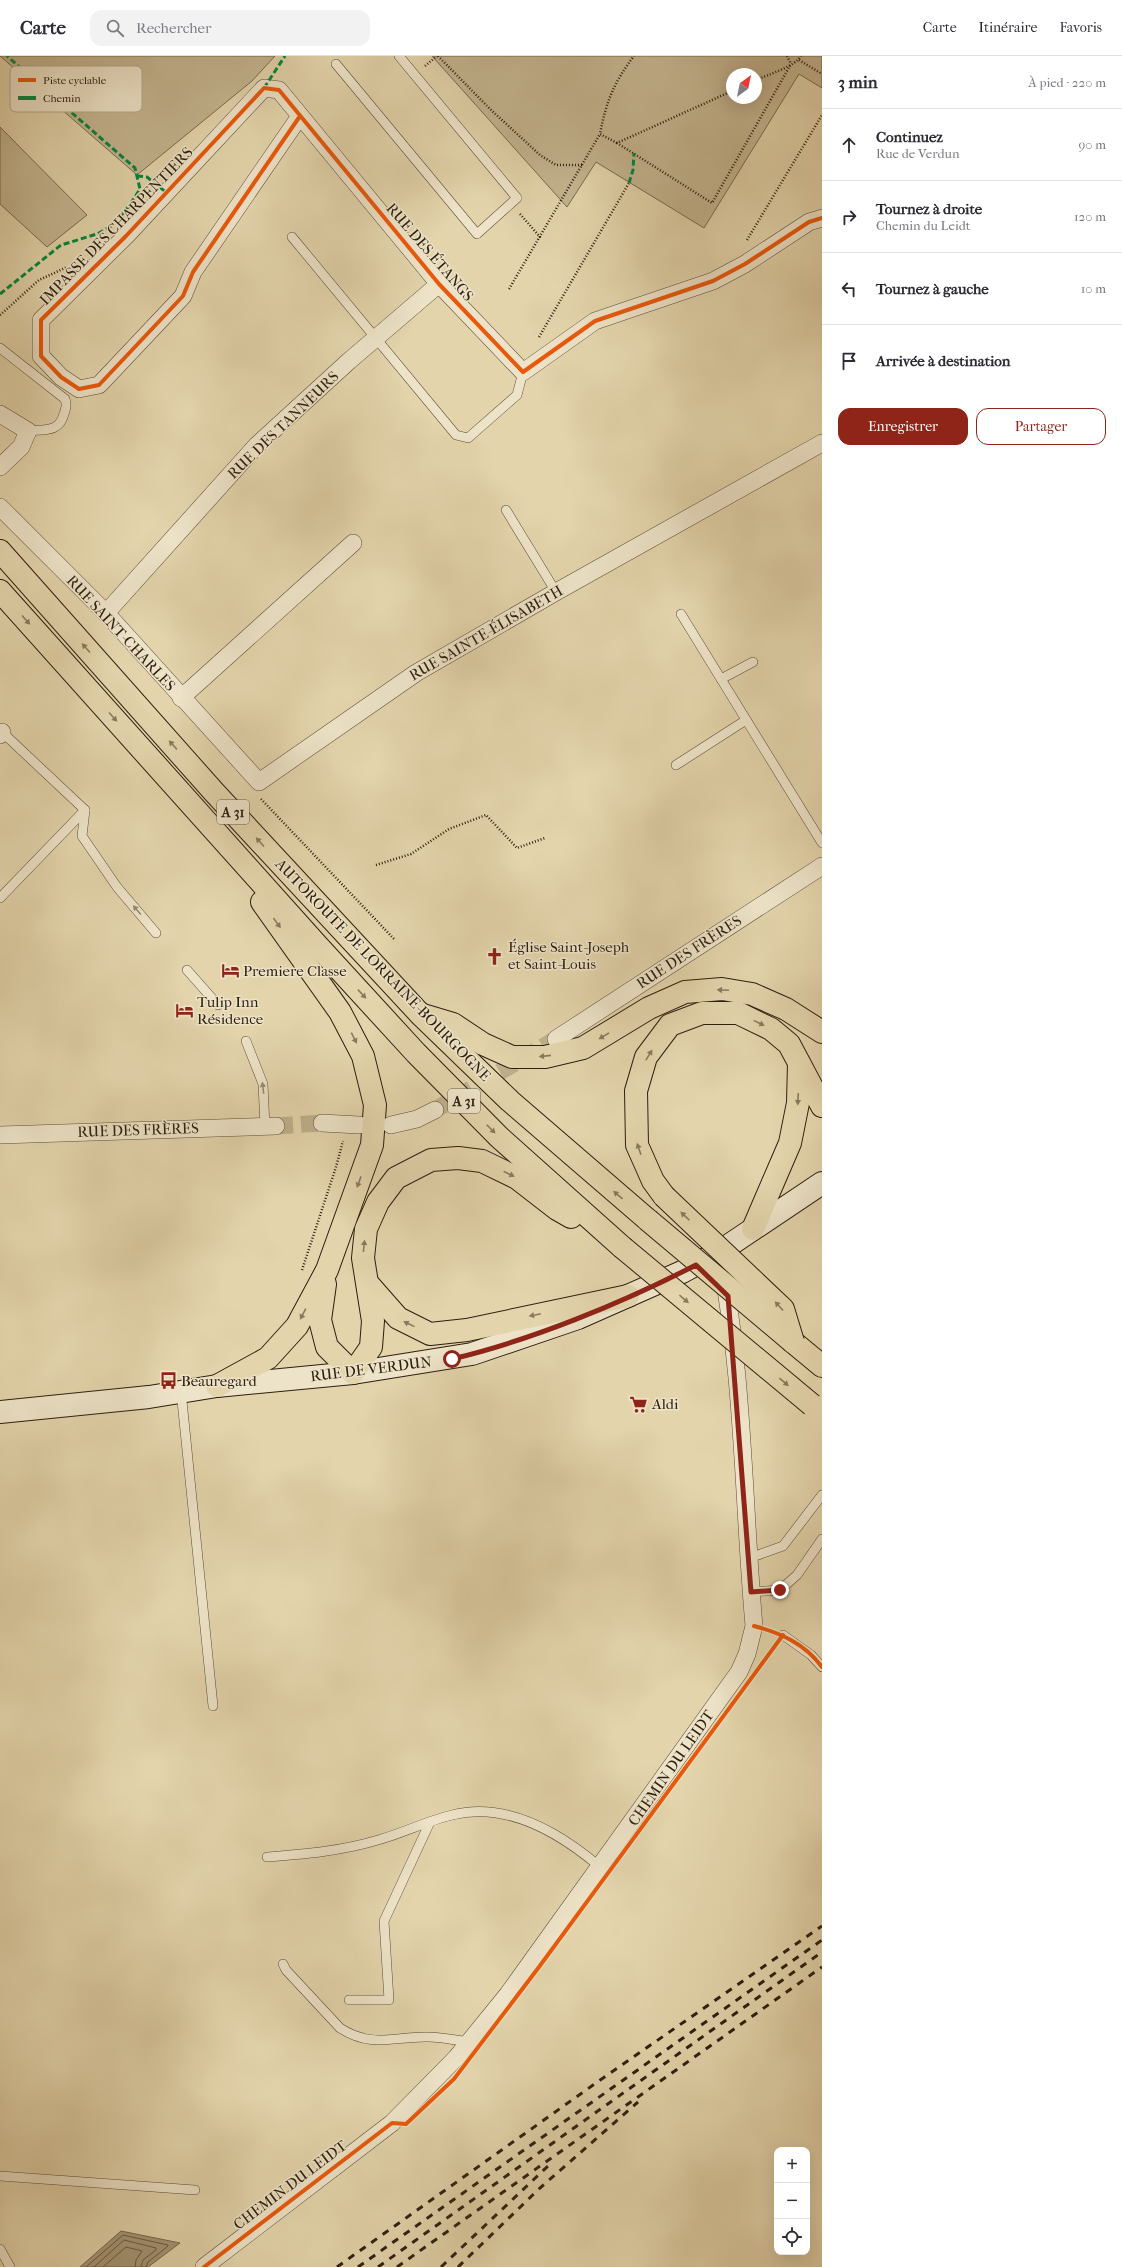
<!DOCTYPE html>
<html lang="fr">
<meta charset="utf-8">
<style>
:root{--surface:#fff;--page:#f2f2f3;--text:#2b2b33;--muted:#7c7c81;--line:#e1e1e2;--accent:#8f2418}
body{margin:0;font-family:"IM FELL French Canon",serif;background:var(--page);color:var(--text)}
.controls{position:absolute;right:12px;bottom:12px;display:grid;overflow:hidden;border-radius:8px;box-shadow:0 4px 16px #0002}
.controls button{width:36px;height:36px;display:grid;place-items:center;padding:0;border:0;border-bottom:1px solid var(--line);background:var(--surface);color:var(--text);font:20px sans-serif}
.compass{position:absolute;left:726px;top:12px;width:36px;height:36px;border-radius:50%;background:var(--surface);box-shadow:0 4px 16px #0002;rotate:33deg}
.stop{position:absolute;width:12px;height:12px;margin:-9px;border:3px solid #8f2418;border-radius:50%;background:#fff}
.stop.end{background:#8f2418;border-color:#fff;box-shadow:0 1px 4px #0008}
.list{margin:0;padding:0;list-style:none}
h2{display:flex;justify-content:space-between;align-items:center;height:52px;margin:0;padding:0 16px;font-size:17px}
h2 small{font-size:13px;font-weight:400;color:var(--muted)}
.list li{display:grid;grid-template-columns:26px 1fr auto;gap:12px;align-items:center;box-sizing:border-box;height:72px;padding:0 16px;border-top:1px solid var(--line)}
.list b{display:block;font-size:15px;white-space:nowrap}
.list p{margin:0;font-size:13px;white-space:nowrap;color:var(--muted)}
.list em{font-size:13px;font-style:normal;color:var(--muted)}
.actions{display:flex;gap:8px;padding:12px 16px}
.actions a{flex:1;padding:9px 0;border:1px solid var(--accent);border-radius:12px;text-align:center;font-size:14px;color:var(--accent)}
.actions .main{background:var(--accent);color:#fff}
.icon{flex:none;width:22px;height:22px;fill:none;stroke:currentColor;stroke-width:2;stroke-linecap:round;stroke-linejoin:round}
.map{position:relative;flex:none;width:822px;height:2211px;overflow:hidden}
header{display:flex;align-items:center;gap:24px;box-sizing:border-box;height:56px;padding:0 20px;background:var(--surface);border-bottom:1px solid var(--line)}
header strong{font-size:19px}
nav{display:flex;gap:22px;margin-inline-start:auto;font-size:14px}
.search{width:280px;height:36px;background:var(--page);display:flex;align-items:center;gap:10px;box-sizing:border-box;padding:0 14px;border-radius:12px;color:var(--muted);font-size:15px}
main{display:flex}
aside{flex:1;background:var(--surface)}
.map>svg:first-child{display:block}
.green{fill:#c4b590;stroke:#786a50;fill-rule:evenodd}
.water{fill:#a59676;stroke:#75664d}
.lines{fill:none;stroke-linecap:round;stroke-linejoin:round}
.shore{stroke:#695a42;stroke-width:1}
.minor-tunnel{stroke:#bfb08c;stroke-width:17;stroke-dasharray:17 8;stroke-linecap:butt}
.service-casing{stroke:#5a4c36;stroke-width:10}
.minor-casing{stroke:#5a4c36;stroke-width:18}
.secondary-casing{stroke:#2d1f0f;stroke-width:24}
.motorway-casing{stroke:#2d1f0f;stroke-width:24}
.path{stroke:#2d1f0f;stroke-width:2.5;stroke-dasharray:1 2;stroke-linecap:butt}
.service{stroke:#ede3c8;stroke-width:9}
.minor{stroke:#ede3c8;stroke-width:17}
.secondary{stroke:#ede3c8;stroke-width:22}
.motorway{stroke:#e3d4ab;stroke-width:22}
.rail{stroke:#2d1f0f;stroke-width:3;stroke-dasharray:7 7;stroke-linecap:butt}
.motorway-bridge-casing{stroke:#2d1f0f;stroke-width:24;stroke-linecap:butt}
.motorway-bridge{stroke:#e3d4ab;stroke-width:22}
.quiet{stroke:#00873e;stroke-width:3;stroke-dasharray:6 3;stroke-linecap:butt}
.cycleway-casing{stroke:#ede3c8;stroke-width:6}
.cycleway{stroke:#e8590c;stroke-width:4}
.oneway{fill:#887a5d}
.oneway2{fill:#978b75}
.route{stroke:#8f2418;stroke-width:5}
.labels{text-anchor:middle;stroke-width:3;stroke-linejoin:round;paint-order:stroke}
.shield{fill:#ede3c8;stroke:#675a46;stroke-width:1}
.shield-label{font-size:14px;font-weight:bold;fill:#2d1f0f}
.street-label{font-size:15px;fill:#2d1f0f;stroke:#ede3c8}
.poi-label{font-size:15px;fill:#2d1f0f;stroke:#ede3c8;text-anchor:start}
.key{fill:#ede3c8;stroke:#b3a890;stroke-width:1}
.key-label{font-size:11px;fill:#2d1f0f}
</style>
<header>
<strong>Carte</strong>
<div class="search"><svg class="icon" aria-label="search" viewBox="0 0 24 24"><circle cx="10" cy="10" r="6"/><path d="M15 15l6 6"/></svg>Rechercher</div>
<nav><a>Carte</a><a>Itinéraire</a><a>Favoris</a></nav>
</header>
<main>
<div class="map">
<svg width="822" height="2211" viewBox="0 0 822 2211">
<rect width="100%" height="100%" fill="#e3d4ab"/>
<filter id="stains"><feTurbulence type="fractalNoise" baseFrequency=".005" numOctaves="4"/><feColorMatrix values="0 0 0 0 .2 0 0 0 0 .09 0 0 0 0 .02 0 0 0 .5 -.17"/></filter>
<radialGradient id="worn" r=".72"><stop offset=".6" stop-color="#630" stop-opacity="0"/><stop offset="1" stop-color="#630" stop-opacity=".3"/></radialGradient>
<g class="green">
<polygon points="0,0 275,0 252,25 137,119"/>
<path d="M432,0H822V32L799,18L704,172L596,106L567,151ZM732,18H756V42H732Z"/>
<polygon points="0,71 87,159 47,191 0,148"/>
</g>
<polygon class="water" points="121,2175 180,2187 148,2211 80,2211"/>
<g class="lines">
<g class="shore">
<polyline points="86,2211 123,2179 168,2189 167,2191 148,2206 146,2211"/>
<polyline points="94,2211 124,2184 156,2192 156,2194 143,2204 141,2211"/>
<polyline points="103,2211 126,2191 142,2195 136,2204 135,2211"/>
</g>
<g class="minor-tunnel">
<polyline points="435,1054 556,983"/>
<polyline points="276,1070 322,1067"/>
</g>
<defs>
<g id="service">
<polyline points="336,8 477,178 517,142 399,0"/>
<polyline points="292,181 456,379 468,382 517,339 523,316"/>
<path d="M0,292L65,343C67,349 66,352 64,358C59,377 44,373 28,375"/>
<polyline points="506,454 556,536"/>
<polyline points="681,558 822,787"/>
<polyline points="721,623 753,606"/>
<polyline points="2,676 85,754 82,780 117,831 156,877"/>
<polyline points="676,709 746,664"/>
<polyline points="0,842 85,754"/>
<polyline points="187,914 218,949"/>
<polyline points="246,985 263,1028 265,1071"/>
<polyline points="181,1335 213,1650"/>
<polyline points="748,1499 758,1499 783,1490 822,1439"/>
<polyline points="751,1536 780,1534 797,1519 822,1483"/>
<polyline points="783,1579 811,1599 822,1611"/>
<path d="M267,1801C304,1798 342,1795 378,1784C403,1777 427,1765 452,1759C507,1745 560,1777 600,1811"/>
<path d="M283,1908L286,1914L340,1972C373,1993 394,1980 428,1981C441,1981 455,1984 468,1986"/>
<polyline points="349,1944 389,1944 384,1865 430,1766"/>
<polyline points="0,2120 195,2134"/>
<polyline points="0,2193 10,2211"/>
</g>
<g id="minor">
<polyline points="300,60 193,216 183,240 99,329 79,333 61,321 41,300 41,264 126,180 264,32 279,34 439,228 523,316 595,265 713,225 745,208 809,166 822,162"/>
<polyline points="0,358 28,375 21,391 0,411"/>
<polyline points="0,451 106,557 259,726 416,617 556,536 822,387"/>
<polyline points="106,557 257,389 349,305 439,228"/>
<polyline points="181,642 353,487"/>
<polyline points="0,679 2,676"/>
<polyline points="556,983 822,810"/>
<polyline points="322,1067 359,1069"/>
<polyline points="391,1069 417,1063 435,1054"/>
<polyline points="0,1079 276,1070"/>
<path d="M204,2211L392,2067L456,2002L508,1938L739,1616L747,1598L754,1570C743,1447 744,1316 719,1196"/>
</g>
<polyline id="secondary" points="0,1356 149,1341 217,1330 353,1317 472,1298 578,1262 682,1216 719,1196 822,1127"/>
<g id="motorway">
<polyline points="0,495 214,736 420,958 510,1045 648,1164"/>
<polyline points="0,535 317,889 416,997 499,1081 622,1191"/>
<polyline points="423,959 453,968 483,988 512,1001 545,1001 583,992 649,952 685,936 722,933 752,938 786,953 822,976"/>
<polyline points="664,1140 653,1125 637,1089 636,1035 646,1001 670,969 702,957 738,957 771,973 789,988 822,1050"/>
<polyline points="753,1173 790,1087 798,1047 799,1007"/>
<polyline points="325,1228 320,1264 327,1291 353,1317 371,1291 373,1265 363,1202 366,1173 378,1146 396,1122 431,1104 458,1102 482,1105 517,1122 557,1153 571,1161"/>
<polyline points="369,1229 398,1262 430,1278 467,1274 628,1240"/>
<polyline points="793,1286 822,1310"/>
<polyline points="217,1330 268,1302 297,1270 327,1214 372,1089 375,1049 363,1000 340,956 262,846"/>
</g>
</defs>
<use href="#service" class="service-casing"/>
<use href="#minor" class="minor-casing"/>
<use href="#secondary" class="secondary-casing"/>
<use href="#motorway" class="motorway-casing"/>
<g class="path">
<polyline points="438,0 490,53 540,99 556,109 582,109"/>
<polyline points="787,0 791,8"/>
<polyline points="799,4 822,18"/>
<polyline points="425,10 437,0"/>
<path d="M756,24C767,19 796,10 801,0"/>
<polyline points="732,35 617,87 712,147 791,8"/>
<path d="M617,87L600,78C606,46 614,26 634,0"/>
<polyline points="520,158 541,182"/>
<polyline points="747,184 822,59"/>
<polyline points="509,233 600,78"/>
<polyline points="0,259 39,224 67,211"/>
<polyline points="539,281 629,127"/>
<polyline points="261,743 395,884"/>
<polyline points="376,809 411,798 449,773 486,759 517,792 545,782"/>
<polyline points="302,1214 336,1111 343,1085"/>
</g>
<use href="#service" class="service"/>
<use href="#minor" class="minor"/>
<use href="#secondary" class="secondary"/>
<use href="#motorway" class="motorway"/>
<g class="rail">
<polyline points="337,2211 596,2027 822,1870"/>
<polyline points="358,2211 822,1884"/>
<polyline points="378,2211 822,1896"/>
<polyline points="397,2211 822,1911"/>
<polyline points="441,2211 548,2110"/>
<polyline points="458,2211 540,2132 638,2046"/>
</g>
<defs>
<g id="motorway-bridge">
<polyline points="664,1140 783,1253 793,1286"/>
<polyline points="648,1164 793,1286"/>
<polyline points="622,1191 812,1349"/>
</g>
</defs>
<use href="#motorway-bridge" class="motorway-bridge-casing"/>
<use href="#motorway-bridge" class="motorway-bridge"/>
<g class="quiet">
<polyline points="264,32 285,0"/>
<polyline points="137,120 147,121 167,137"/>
<polyline points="629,127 633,114 634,97"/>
<polyline points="0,238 61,189 97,178 113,169 129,150 140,133 135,112 7,0"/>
</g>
<defs>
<g id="cycleway">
<polyline points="300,60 193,216 183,240 99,329 79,333 61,321 41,300 41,264 126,180 264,32 279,34 439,228 523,316 595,265 713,225 745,208 809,166 822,162"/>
<path d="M754,1570C781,1577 805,1588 822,1611"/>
<polyline points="204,2211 392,2067 406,2068 454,2023 539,1911 783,1579"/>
</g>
</defs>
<use href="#cycleway" class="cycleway-casing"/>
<use href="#cycleway" class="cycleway"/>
</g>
<defs><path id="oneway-solid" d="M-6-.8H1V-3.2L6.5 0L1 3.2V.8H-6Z"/></defs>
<g class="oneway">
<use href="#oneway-solid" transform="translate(26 564) rotate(48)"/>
<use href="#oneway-solid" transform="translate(86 592) rotate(-132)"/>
<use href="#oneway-solid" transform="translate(113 661) rotate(48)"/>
<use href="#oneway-solid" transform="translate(173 689) rotate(-132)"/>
<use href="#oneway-solid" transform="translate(260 786) rotate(-132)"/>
<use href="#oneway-solid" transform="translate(277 867) rotate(54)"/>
<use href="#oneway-solid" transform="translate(723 934) rotate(-177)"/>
<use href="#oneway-solid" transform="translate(362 938) rotate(47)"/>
<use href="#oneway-solid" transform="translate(759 967) rotate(26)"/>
<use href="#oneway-solid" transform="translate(604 980) rotate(149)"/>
<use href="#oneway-solid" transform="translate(354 982) rotate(63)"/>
<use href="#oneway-solid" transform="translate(649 999) rotate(-59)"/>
<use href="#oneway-solid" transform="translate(545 1000) rotate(174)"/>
<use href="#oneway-solid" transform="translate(798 1043) rotate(93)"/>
<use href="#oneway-solid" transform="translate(491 1073) rotate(45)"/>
<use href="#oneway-solid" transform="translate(639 1093) rotate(-109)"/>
<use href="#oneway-solid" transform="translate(509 1118) rotate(26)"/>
<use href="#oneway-solid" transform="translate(359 1126) rotate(110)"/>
<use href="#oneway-solid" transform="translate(618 1139) rotate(-140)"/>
<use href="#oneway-solid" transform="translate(685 1160) rotate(-137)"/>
<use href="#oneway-solid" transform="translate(364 1190) rotate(-84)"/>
<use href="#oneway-solid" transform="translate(684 1243) rotate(40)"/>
<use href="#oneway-solid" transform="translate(779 1250) rotate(-132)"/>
<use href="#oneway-solid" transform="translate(303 1258) rotate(118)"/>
<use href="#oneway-solid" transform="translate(535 1259) rotate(168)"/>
<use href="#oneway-solid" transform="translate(409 1268) rotate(-154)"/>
<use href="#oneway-solid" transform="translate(784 1326) rotate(40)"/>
</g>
<g class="oneway2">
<use href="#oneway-solid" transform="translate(137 854) rotate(-130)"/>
<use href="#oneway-solid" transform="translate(263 1032) rotate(-97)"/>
</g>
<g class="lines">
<path class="route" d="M452,1303C532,1284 622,1247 696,1209L728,1240L751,1536L780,1534"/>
</g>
<defs>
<symbol id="church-bare" viewBox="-9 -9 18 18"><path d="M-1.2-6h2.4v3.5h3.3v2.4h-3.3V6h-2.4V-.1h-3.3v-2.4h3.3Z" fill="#8f2418" stroke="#ede3c8" stroke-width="2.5" paint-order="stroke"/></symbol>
<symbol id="hotel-bare" viewBox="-9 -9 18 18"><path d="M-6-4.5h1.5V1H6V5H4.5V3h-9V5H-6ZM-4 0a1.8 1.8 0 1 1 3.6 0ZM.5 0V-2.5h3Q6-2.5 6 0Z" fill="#8f2418" stroke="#ede3c8" stroke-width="2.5" paint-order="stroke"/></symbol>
<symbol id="bus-bare" viewBox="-9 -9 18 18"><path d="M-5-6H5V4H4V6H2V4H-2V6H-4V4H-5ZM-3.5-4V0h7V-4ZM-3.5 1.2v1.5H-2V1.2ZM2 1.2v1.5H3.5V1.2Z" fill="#8f2418" stroke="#ede3c8" stroke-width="2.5" paint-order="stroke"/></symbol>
<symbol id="supermarket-bare" viewBox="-9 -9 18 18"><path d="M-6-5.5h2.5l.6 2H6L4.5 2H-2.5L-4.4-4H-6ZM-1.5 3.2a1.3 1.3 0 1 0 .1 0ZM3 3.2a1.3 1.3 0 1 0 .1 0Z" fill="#8f2418" stroke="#ede3c8" stroke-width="2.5" paint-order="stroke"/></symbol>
</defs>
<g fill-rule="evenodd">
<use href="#church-bare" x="482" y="888" width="25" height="25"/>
<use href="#hotel-bare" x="218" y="902" width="25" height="25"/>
<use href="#hotel-bare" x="172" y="942" width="25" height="25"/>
<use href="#bus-bare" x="156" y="1312" width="25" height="25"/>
<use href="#supermarket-bare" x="626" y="1336" width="25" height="25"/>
</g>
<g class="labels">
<g class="shield">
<rect x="217" y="744" width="32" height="24" rx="3"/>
<rect x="448" y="1033" width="32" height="24" rx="3"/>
</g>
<g class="shield-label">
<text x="233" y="761">A 31</text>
<text x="464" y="1050">A 31</text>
</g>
<g class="street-label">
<text transform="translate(116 170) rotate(-46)" y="5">IMPASSE DES CHARPENTIERS</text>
<text transform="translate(430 196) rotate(49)" y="5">RUE DES ÉTANGS</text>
<text transform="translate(283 369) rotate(-44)" y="5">RUE DES TANNEURS</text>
<text transform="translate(121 577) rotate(47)" y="5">RUE SAINT-CHARLES</text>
<text transform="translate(486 577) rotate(-30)" y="5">RUE SAINTE-ÉLISABETH</text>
<text transform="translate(689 896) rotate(-33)" y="5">RUE DES FRÈRES</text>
<text transform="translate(383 914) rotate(46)" y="5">AUTOROUTE DE LORRAINE-BOURGOGNE</text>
<text transform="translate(138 1074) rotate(-2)" y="5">RUE DES FRÈRES</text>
<text transform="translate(371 1313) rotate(-7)" y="5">RUE DE VERDUN</text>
<text transform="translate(671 1712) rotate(-55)" y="5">CHEMIN DU LEIDT</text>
<text transform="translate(290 2129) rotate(-37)" y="5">CHEMIN DU LEIDT</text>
</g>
<g class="poi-label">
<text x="508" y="896">Église Saint-Joseph<tspan x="508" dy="17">et Saint-Louis</tspan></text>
<text x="243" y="920">Premiere Classe</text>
<text x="197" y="951">Tulip Inn<tspan x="197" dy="17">Résidence</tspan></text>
<text x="181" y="1330">Beauregard</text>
<text x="652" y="1353">Aldi</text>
</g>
</g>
<rect x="10" y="10" width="132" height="46" rx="6" class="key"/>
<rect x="18" y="22" width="18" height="4" fill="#e8590c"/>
<rect x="18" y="40" width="18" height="4" fill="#00873e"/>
<g class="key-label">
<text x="43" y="28">Piste cyclable</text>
<text x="43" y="46">Chemin</text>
</g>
<rect width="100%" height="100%" filter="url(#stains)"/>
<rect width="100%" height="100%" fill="url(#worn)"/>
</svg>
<div class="controls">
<button>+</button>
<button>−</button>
<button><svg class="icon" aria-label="locate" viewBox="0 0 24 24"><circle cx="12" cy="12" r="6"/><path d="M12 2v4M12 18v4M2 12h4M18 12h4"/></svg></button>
</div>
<svg class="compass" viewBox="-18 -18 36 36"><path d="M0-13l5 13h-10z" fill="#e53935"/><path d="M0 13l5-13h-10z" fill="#7c7c81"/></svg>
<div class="stop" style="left:452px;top:1303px"></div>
<div class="stop end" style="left:780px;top:1534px"></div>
</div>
<aside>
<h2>3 min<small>À pied · 220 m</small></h2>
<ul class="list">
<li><svg class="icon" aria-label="ahead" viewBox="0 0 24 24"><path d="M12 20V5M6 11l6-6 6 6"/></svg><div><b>Continuez</b><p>Rue de Verdun</p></div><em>90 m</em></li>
<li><svg class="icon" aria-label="right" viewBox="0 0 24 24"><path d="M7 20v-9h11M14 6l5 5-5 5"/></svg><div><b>Tournez à droite</b><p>Chemin du Leidt</p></div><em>120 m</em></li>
<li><svg class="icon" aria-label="left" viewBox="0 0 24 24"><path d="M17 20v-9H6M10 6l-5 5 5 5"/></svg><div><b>Tournez à gauche</b></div><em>10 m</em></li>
<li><svg class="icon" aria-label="arrive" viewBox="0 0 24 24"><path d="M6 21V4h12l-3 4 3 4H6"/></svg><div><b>Arrivée à destination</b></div></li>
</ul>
<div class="actions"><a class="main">Enregistrer</a><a>Partager</a></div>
</aside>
</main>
